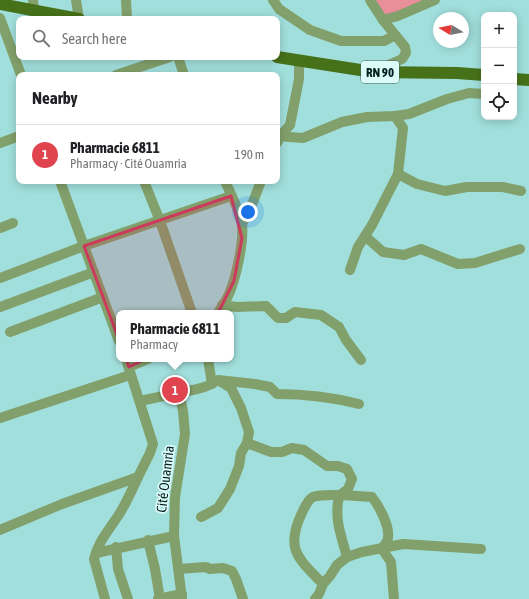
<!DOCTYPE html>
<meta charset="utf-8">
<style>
:root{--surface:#fff;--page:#f6f6f6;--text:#202124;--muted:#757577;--line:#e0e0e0;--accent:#0f766e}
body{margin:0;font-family:"Asap Condensed",sans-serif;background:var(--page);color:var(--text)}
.controls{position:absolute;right:12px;top:12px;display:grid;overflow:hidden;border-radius:8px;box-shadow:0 2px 10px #0003}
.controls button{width:36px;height:36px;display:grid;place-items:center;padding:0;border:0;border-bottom:1px solid var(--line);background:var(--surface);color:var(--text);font:20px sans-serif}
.compass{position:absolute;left:433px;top:12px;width:36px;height:36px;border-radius:50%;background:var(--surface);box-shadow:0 2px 10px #0003;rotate:280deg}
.you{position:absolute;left:248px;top:212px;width:14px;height:14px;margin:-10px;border:3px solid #fff;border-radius:50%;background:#1a73e8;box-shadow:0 0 0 6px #1a73e833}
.badge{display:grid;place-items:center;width:26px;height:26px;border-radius:50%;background:var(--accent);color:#fff;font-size:13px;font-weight:700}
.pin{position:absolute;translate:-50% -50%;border:2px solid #fff;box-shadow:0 1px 4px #0006}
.popup{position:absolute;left:116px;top:310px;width:118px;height:52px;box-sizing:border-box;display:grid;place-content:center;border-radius:8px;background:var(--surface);filter:drop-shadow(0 1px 3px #0005);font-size:13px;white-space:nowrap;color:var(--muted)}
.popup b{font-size:15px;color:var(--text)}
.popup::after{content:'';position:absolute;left:50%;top:100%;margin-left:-8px;border:8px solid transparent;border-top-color:var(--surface)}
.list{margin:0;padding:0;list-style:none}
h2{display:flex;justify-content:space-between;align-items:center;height:52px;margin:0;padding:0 16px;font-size:17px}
h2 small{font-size:13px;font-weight:400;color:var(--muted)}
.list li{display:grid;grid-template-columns:26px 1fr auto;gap:12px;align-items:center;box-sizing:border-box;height:60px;padding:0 16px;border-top:1px solid var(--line)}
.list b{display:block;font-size:15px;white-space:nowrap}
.list p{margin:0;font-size:13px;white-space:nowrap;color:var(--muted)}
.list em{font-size:13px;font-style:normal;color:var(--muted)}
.icon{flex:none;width:22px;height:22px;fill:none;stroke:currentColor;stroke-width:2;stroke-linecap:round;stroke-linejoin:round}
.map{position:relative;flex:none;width:529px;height:599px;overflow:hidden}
.search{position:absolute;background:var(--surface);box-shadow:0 2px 10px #0003;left:16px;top:16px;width:264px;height:44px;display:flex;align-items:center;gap:10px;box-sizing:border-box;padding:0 14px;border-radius:8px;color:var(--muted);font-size:15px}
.panel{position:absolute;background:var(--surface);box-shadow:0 2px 10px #0003;left:16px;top:72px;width:264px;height:112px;border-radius:8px}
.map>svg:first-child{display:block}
.green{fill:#e98f9a}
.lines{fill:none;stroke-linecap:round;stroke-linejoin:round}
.minor{stroke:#82a06b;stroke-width:10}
.major{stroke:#477119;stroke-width:12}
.marked{fill:#cb3b5b;fill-opacity:0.2;stroke:#cb3b5b;stroke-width:3;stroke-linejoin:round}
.labels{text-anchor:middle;stroke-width:3.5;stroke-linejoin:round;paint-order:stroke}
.shield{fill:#dbfaf8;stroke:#45605f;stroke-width:1}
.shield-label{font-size:13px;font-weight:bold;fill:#051e1e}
.street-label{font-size:14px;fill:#051e1e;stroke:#dbfaf8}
</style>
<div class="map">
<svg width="529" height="599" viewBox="0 0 529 599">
<rect width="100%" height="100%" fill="#a1dfdc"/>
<polygon class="green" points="372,0 427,0 384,18"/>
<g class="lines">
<g class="minor">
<polyline points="33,0 34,10"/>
<polyline points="76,0 79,19"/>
<polyline points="126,0 127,19"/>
<polyline points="273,0 279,9 310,30 341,41 384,41 395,35"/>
<polyline points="370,0 383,20 405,47 406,53 402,59 373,72"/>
<polyline points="0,18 21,75"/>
<polyline points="383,20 398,16 435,0"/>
<polyline points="178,57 184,75"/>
<polyline points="116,75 170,57"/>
<polyline points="277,136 303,138 342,122 367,117 395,116 409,114 447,99 469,93 484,94"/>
<polyline points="0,143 19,136"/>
<polyline points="277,143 280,136 290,125 299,79 299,60"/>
<polyline points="398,174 417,184 445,191 467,187 503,187 521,191"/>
<polyline points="60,181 119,341"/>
<polyline points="144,181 160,221 192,313"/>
<polyline points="242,224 253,202 261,181"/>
<polyline points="0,228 13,223"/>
<polyline points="365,236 383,252 404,255 421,249 458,264 475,263 520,249"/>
<polyline points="350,270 358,247 372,225 398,174 403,128 395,116"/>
<polyline points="0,278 84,246 231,196"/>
<polyline points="222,305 237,307 266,306 278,318 286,318 295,312 321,315 339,327 346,340 361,360"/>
<polyline points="0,307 94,272"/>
<path d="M218,313C221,307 226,301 229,294C236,278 244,242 242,225C240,210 231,195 225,181"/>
<polyline points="10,332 103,297"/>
<polyline points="208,359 212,384"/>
<polyline points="129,367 148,359"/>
<polyline points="179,392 183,411 185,434 175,497 174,536 182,599"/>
<path d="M140,401C154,398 168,395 183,392C196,389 207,388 218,380L255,384L270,387L277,394C306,394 331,397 359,404"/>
<polyline points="0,418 130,375"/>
<polyline points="247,443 271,452 282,452 292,448 304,450 327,466 338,466 347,469 352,479 348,489 339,496"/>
<path d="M339,496C334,519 341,535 347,557"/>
<polyline points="201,517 218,508 230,489 239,466 241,453 247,443 249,432 241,408 231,388 221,382"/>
<polyline points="0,530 62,504 138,477 150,453 153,444 126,359"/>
<polyline points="148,540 155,569 160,599"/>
<polyline points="116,547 118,569 128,599"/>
<polyline points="96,553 174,536"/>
<polyline points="179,569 206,567 210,569 223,568 232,571 236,579 243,599"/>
<path d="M323,584C299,559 285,550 301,515C304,509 307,500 313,497C323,493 360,496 372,497C379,506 390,526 388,538C388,541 384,545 382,549L391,562L394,599"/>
<path d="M105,599L94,559C98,542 108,531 118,516C126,504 132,490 138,477"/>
<polyline points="158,599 182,594"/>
<polyline points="315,599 319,594 323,584 330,576 337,565 347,557 362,552 403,544 481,549"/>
</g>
<g class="major">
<polyline points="0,4 79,19"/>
<polyline points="277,57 373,72 457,73 484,75"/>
<polyline points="514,79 529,80"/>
</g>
</g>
<path class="marked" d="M231,196L242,238L234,281L217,315L193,337L129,367L84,246Z"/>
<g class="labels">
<rect class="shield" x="361" y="61" width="38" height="22" rx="3"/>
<g class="shield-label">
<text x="380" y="77">RN 90</text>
</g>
<g class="street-label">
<text transform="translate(165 479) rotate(-83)" y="5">Cité Ouamria</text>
</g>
</g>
</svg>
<div class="controls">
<button>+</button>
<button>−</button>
<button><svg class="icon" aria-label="locate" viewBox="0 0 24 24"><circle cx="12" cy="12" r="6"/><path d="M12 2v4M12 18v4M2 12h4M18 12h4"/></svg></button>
</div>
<svg class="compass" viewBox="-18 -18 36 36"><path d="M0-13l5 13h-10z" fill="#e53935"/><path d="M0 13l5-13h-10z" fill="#757577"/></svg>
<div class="you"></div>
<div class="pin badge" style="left:175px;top:390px;background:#e0444e">1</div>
<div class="popup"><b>Pharmacie 6811</b>Pharmacy</div>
<div class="search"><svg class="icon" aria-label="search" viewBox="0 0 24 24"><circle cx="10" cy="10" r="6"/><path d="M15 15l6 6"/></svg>Search here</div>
<section class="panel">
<h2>Nearby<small></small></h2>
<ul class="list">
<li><span class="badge" style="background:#e0444e">1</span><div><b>Pharmacie 6811</b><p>Pharmacy · Cité Ouamria</p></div><em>190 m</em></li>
</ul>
</section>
</div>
